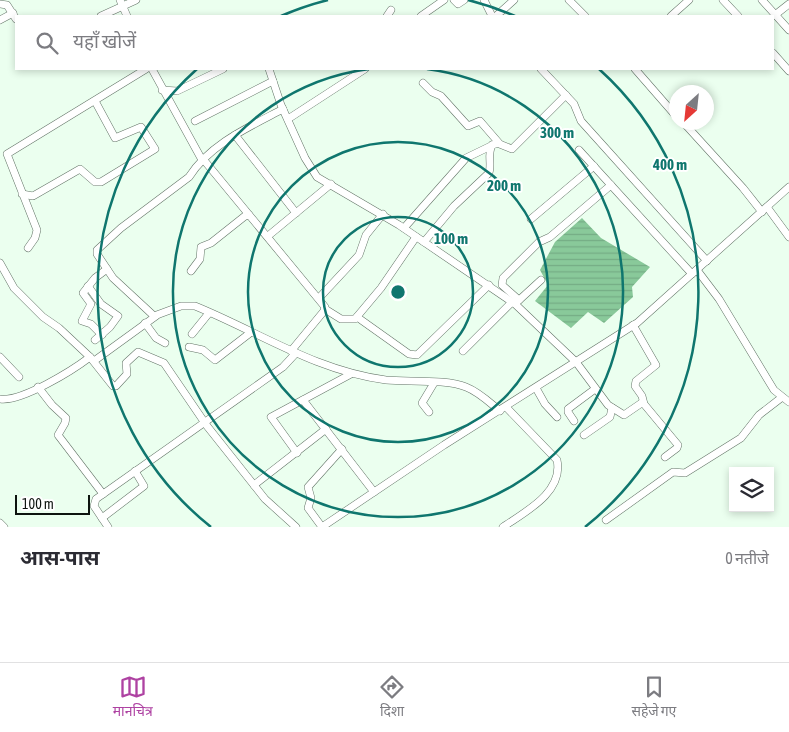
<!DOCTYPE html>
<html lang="hi">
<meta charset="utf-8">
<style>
:root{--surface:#fff;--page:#f7f7f7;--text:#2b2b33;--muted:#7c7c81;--line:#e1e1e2;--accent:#ae42a2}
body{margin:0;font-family:"Asap Condensed","Noto Sans Devanagari",sans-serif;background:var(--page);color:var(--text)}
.controls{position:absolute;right:15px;bottom:15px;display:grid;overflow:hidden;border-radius:0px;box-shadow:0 2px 8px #0003}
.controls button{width:45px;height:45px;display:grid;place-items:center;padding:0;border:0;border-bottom:1px solid var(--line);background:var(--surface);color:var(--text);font:25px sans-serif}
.compass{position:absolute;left:669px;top:85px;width:45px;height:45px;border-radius:50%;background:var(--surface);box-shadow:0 2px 8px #0003;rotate:207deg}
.scale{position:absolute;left:15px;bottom:12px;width:75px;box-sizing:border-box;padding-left:5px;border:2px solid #0d140f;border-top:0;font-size:14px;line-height:18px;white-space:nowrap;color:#0d140f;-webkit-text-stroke:4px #fff;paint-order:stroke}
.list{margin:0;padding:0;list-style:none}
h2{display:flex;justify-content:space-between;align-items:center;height:65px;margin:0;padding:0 20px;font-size:21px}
h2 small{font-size:16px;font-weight:400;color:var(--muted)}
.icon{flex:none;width:28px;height:28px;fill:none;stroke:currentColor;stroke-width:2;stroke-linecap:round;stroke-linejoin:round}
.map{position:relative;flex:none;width:789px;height:527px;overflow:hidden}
.search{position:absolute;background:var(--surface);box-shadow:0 2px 8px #0003;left:15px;right:15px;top:15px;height:55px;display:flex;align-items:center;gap:12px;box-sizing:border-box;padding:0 18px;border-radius:0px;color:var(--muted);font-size:19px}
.sheet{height:135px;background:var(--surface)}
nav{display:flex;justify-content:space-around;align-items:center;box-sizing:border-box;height:70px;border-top:1px solid var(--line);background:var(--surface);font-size:14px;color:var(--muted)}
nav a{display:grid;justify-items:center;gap:2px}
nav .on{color:var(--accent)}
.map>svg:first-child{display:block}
.water{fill:url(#water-rules)}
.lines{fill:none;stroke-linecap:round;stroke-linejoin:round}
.minor-casing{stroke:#637467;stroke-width:8}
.minor{stroke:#fff;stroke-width:7}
.ring{fill:none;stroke:#0f766e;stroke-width:2.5}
.centre{fill:#0f766e;stroke:#fff;stroke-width:2.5}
.ring-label{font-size:15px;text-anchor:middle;font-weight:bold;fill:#0f766e;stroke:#fff;stroke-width:4;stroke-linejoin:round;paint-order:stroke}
</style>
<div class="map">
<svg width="789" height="527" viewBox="0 0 789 527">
<defs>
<pattern id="water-rules" width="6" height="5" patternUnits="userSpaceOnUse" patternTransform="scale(1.25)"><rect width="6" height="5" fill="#89c99a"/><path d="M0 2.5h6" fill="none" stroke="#75ac84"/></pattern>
</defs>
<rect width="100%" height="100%" fill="#ebffef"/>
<polygon class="water" points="582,218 601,238 650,267 632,287 633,297 604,323 588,312 571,328 535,301 548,285 540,270 555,242"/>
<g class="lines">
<defs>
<g id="minor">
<polyline points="120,0 127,16"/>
<polyline points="454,0 458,4 464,0"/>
<polyline points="484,0 492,16"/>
<polyline points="569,0 585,16"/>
<polyline points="723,0 738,16"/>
<polyline points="762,0 789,30"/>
<polyline points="0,4 7,5 16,19"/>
<polyline points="775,15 789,4"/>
<polyline points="101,16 136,0"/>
<polyline points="387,16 391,10"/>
<polyline points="421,16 444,0"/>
<polyline points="496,16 514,0"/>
<polyline points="671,16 689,0"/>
<polyline points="0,20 13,13"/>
<polyline points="773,53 789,71"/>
<polyline points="152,69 202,160"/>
<polyline points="269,69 281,105 305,158 317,177 399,225 515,304 576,362 608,405 624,415 643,402"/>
<polyline points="541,69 574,104 581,121 707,261"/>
<polyline points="635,69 676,116"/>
<polyline points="423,83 432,92 441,96 468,126 480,121 499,143"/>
<polyline points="162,90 177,91 223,69"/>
<path d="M283,109C249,127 210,144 189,177L121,228L97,250V254L113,278L154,316L181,306H195C259,332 316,371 386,380C408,382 447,379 466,387C479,392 489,402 500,411"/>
<polyline points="288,119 365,69"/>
<polyline points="195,121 273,81"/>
<polyline points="683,122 743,188 762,212"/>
<polyline points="235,135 296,213"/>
<polyline points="579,150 692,274"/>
<polyline points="203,159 325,307 324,311 291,351"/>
<polyline points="22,194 33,196 80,169 95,182 101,182 155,149 141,127 115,138 95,101"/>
<polyline points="767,207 789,237"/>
<polyline points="531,219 594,166"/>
<polyline points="404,228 466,158 497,143 512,149 566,95"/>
<polyline points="268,236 331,184"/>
<path d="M424,242L454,206L489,173C492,163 487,155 492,145"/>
<polyline points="28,248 35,238 37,230 7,154 146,69"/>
<polyline points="0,263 14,288 43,317 59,328 90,357 113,386 116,386 127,374 126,363 138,352 164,363 207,426 265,499 296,527"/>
<polyline points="697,270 719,299 774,390 789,402"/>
<polyline points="191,271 200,259 201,247 211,243 245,216 249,215"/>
<polyline points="88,286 101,304 118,316 110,327 95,340"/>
<polyline points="319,298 359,255 366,235 383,214"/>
<polyline points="519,300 502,285 503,278 539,242 550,237 611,185"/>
<polyline points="517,302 541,280"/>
<polyline points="325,309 341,319 355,319 381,288 416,237"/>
<polyline points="357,317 409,354 417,355 489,285"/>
<polyline points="145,323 156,338 165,343"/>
<polyline points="633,325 656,365 636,381 635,386 642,396 644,404 678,445 677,448 665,457"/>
<polyline points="192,334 209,313"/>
<polyline points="102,335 91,324 82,321 91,304 83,293 95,278 107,269"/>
<polyline points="189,347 203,350 215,360 250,333"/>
<polyline points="463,351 512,302"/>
<polyline points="0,357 19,377"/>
<polyline points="94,361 156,316"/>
<polyline points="38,387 52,405 66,418 65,423 58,435 103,494"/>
<polyline points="536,388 545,404 557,417"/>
<path d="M0,399C22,402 73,370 90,357"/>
<polyline points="303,400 374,492"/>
<polyline points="429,412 422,403 434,383"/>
<polyline points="574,421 568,412 568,409 595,389"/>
<polyline points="584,435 610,417 612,408"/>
<polyline points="297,453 271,417 351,374"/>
<polyline points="254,485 326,429"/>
<polyline points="102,518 144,486 135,471"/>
<polyline points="606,520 673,472 685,473 741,438 759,415 781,398"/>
<polyline points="0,523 4,527"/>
<polyline points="108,527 94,506 96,499 283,367 296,353"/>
<polyline points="322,527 444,445 637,323 789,187"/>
<polyline points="322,527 308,508 311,498 308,487 342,449"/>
<path d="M503,527C525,512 564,492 557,460L506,407"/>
</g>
</defs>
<use href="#minor" class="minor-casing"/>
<use href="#minor" class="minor"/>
</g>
<g class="ring">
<circle cx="398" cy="292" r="75"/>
<circle cx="398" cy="292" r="150"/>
<path d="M427 69A225 225 0 1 1 369 69"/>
<path d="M211 527A300 300 0 0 1 197 69M281 16A300 300 0 0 1 328 0M468 0A300 300 0 0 1 515 16M599 69A300 300 0 0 1 585 527"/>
</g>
<circle cx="398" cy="292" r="8" class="centre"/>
<g class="ring-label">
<text x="557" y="138">300 m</text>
<text x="670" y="170">400 m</text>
<text x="504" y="191">200 m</text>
<text x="451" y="244">100 m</text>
</g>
</svg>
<div class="controls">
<button><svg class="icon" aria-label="layers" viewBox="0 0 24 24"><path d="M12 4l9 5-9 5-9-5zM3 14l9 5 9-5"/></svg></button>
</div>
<svg class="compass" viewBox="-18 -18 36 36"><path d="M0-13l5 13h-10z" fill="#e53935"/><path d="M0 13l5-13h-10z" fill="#7c7c81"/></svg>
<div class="scale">100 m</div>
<div class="search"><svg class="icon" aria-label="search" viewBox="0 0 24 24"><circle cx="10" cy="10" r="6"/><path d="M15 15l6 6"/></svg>यहाँ खोजें</div>
</div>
<section class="sheet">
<h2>आस-पास<small>0 नतीजे</small></h2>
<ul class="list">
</ul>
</section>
<nav>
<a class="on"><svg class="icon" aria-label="map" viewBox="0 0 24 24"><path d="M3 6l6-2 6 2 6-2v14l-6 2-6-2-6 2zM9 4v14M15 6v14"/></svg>मानचित्र</a>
<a><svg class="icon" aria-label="directions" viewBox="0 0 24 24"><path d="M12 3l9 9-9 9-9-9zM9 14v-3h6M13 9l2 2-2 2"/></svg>दिशा</a>
<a><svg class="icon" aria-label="saved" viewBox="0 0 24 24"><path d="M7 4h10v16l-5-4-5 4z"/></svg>सहेजे गए</a>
</nav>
